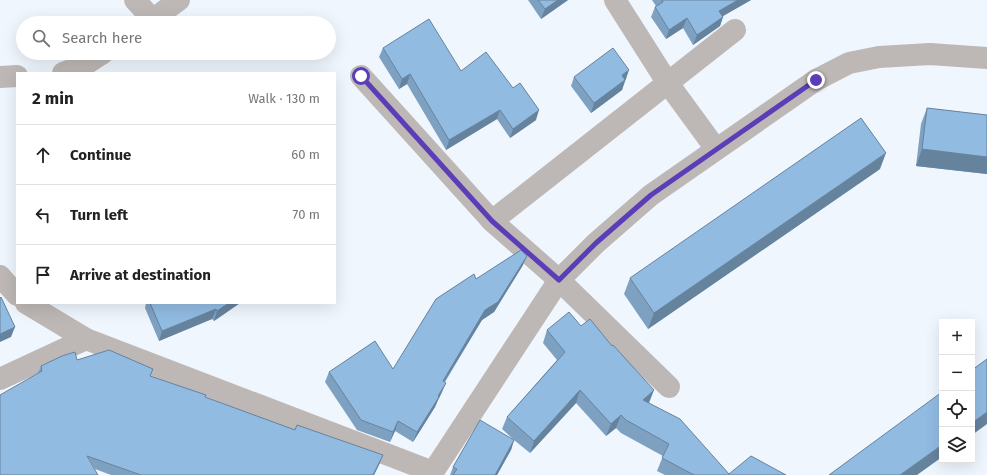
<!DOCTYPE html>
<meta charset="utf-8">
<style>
:root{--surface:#fff;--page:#f6f6f6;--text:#222;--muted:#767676;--line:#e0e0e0}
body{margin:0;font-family:"Fira Sans",sans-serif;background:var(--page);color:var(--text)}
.controls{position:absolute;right:12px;bottom:12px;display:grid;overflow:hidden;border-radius:0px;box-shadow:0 4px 16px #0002}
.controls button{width:36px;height:36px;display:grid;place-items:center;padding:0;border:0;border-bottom:1px solid var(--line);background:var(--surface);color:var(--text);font:20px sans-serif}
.stop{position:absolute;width:12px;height:12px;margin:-9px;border:3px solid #5b3eb7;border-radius:50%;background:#fff}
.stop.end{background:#5b3eb7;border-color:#fff;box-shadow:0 1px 4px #0008}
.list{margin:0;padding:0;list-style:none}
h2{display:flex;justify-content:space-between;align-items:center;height:52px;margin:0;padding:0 16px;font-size:17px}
h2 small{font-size:13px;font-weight:400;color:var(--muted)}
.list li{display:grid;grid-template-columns:26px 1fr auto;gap:12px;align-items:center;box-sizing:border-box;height:60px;padding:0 16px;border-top:1px solid var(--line)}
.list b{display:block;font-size:15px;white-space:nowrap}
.list em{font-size:13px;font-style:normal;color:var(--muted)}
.icon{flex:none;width:22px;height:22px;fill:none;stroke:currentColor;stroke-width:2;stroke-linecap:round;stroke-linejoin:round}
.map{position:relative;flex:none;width:987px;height:475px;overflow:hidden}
.search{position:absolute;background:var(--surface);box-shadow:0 4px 16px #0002;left:16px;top:16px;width:320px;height:44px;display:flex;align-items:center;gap:10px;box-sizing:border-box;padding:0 14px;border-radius:22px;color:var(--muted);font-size:15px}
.panel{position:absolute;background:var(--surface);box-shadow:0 4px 16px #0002;left:16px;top:72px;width:320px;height:232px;border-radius:0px}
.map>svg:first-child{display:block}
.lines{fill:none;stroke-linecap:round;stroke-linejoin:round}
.minor{stroke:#bdb8b5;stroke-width:22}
.tertiary{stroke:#bdb8b5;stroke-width:22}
.wall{fill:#7ea1c2}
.shaded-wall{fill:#66839e}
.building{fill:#92bbe2;stroke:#66839e}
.route{stroke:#5b3eb7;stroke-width:5}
</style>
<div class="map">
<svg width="987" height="475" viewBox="0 0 987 475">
<rect width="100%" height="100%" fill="#eff6fd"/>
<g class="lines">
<g class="minor">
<polyline points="135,0 153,20"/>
<polyline points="615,0 667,82 716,149"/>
<polyline points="148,23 179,0"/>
<polyline points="63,73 86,64 103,53"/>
<polyline points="361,76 492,221 559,280 669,387"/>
<polyline points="0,77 17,76"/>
<polyline points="492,221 735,30"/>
<polyline points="0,276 17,295"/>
<polyline points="26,303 86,339 433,472"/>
<polyline points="0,379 86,339"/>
</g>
<polyline class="tertiary" points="431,475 559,280 596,243 651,195 816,80 849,63 879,57 930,54 987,58"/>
</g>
<g class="wall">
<polygon points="528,0 568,0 541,19"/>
<polygon points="652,0 751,0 723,16 720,26 693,45 683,28 666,39 651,17 655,7 656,6"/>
<polygon points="383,48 461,71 536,120 510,138 497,119 446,150 407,84 399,89 379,57"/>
<polygon points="574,77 626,79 622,90 591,113 571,86"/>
<polygon points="927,108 987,115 987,174 916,166 921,124"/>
<polygon points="880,169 648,329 624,294 630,278"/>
<polygon points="523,265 494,312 482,320 445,382 442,392 438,400 435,407 413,442 395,431 390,442 357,430 325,382 329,372 393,369 476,279"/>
<polygon points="146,303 240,303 214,321 212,319 159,341 145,308"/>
<polygon points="581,326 649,403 729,474 786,475 665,475 657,471 663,456 621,433 616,428 606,436 576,403 530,453 514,440 511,450 497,475 450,475 453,467 514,440 502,429 507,417 557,360 543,343 547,330"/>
<polygon points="77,360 151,376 205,397 295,430 383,455 374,475 111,475 95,469 38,373 41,366"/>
</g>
<g class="shaded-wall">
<polygon points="558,0 568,0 541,19 545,9"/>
<polygon points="738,0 751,0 716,20 719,11"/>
<polygon points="723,17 720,26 693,45 697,35"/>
<polygon points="687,18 683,28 666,39 669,30"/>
<polygon points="629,70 626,79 618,85 622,75"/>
<polygon points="410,74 407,84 399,89 402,79"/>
<polygon points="625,80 622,90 591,113 594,103"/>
<polygon points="500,110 497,119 446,150 449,140"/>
<polygon points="539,110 536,120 510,138 513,129"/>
<polygon points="922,149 987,157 987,174 916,166"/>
<polygon points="886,153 880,169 648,329 654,313"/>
<polygon points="527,256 523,265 494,312 482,320 439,390 443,381 485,310"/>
<polygon points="229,303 240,303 214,321 217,311"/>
<polygon points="216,309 212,319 159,341 162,331"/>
<polygon points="15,327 11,337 0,342 0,334"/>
<polygon points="446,383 442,392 438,400 435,407 413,442 417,432"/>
<polygon points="580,390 576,403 530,453 534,441"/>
<polygon points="654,390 649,403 643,400"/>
<polygon points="987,412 987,424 972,435 972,423"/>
<polygon points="621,415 616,428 606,436 611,424"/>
<polygon points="398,421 395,431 390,442 393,432"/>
<polygon points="514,440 511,450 497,475 495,475"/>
<polygon points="942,445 942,457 917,475 900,475"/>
<polygon points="383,455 379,465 374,475 373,475"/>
</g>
<g class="building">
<polygon points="538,0 558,0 545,9"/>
<polygon points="662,0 738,0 719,11 723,17 697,35 687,18 669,30 655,7 663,2"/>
<polygon points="429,19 461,71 486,52 513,88 520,83 539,110 513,129 500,110 449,140 410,74 402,79 383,48"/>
<polygon points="613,48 629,70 622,75 625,80 594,103 574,77"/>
<polygon points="927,108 987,115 987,157 922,149"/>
<polygon points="861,118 886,153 654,313 630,278"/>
<polygon points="521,250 527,256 498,302 485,310 443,381 446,383 438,396 439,397 417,432 398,421 393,432 361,420 329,372 375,341 393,369 436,299 474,274 476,279"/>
<polygon points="1,297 15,327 0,334 0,298"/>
<polygon points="150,303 229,303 217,311 216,309 162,331"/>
<polygon points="569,312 581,326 590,319 612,346 613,345 654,390 643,400 680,419 729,474 751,456 786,475 694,475 662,458 669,444 626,420 621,415 611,424 580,390 534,441 507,417 565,352 547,330"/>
<polygon points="109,350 153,369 150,376 206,395 205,397 295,430 297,425 383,455 373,475 141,475 87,456 98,475 0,475 0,395 42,371 41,366 62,356 75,352 77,360"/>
<polygon points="987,359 987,412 972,423 972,370"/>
<polygon points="942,392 942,445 900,475 829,475"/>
<polygon points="480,420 514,440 495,475 453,475 457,469 453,467"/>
</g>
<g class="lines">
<polyline class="route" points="361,76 492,221 559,280 596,243 651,195 816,80"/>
</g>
</svg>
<div class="controls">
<button>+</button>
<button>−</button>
<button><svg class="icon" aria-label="locate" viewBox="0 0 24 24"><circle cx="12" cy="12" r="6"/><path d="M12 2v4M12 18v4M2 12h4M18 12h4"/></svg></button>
<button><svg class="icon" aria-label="layers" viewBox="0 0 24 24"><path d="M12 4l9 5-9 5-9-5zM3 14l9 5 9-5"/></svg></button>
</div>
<div class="stop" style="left:361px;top:76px"></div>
<div class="stop end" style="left:816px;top:80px"></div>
<div class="search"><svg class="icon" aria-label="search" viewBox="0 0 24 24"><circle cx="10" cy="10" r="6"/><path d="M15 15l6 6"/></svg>Search here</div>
<section class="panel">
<h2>2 min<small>Walk · 130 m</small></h2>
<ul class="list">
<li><svg class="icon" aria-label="ahead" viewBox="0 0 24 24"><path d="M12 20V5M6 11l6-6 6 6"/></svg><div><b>Continue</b></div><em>60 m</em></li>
<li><svg class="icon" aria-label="left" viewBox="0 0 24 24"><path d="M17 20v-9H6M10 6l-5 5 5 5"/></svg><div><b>Turn left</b></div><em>70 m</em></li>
<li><svg class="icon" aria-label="arrive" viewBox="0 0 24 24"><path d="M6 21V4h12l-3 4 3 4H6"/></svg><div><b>Arrive at destination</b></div></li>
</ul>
</section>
</div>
